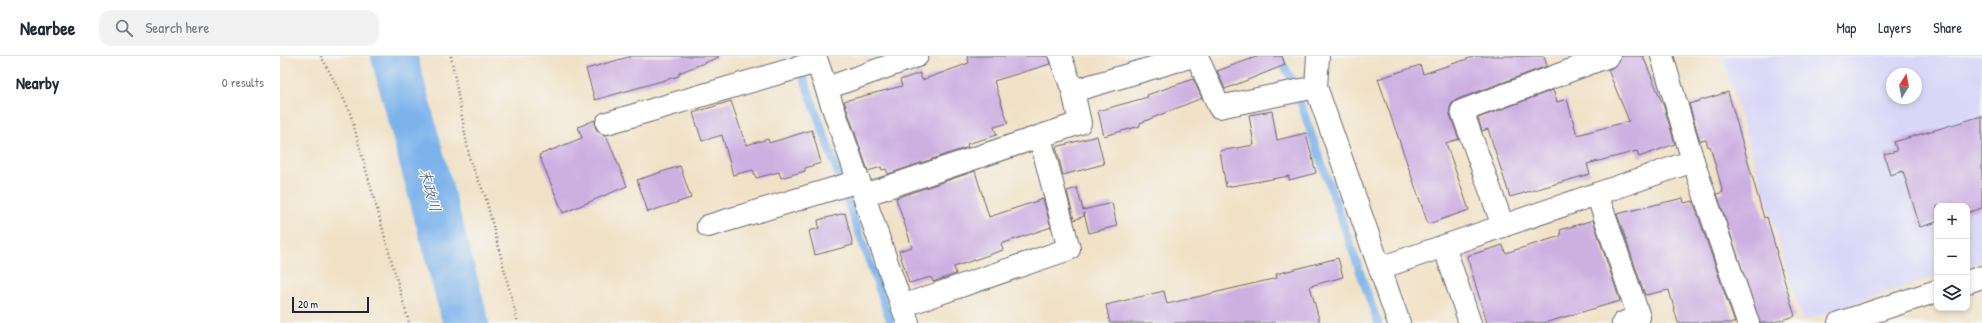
<!DOCTYPE html>
<meta charset="utf-8">
<style>
:root{--surface:#fff;--page:#f2f2f3;--text:#1f2937;--muted:#747a83;--line:#e0e1e3}
body{margin:0;font-family:"Patrick Hand","Klee One",sans-serif;background:var(--page);color:var(--text)}
.controls{position:absolute;right:12px;bottom:12px;display:grid;overflow:hidden;border-radius:8px;box-shadow:0 2px 6px #0003}
.controls button{width:36px;height:36px;display:grid;place-items:center;padding:0;border:0;border-bottom:1px solid var(--line);background:var(--surface);color:var(--text);font:20px sans-serif}
.compass{position:absolute;left:1606px;top:12px;width:36px;height:36px;border-radius:50%;background:var(--surface);box-shadow:0 2px 6px #0003;rotate:11deg}
.scale{position:absolute;left:12px;bottom:10px;width:77px;box-sizing:border-box;padding-left:4px;border:2px solid #22223b;border-top:0;font-size:11px;line-height:14px;white-space:nowrap;color:#22223b;-webkit-text-stroke:3px #f6f6f2;paint-order:stroke}
.list{margin:0;padding:0;list-style:none}
h2{display:flex;justify-content:space-between;align-items:center;height:52px;margin:0;padding:0 16px;font-size:17px}
h2 small{font-size:13px;font-weight:400;color:var(--muted)}
.icon{flex:none;width:22px;height:22px;fill:none;stroke:currentColor;stroke-width:2;stroke-linecap:round;stroke-linejoin:round}
.map{position:relative;flex:none;width:1702px;height:267px;overflow:hidden}
header{display:flex;align-items:center;gap:24px;box-sizing:border-box;height:56px;padding:0 20px;background:var(--surface);border-bottom:1px solid var(--line)}
header strong{font-size:19px}
nav{display:flex;gap:22px;margin-inline-start:auto;font-size:14px}
.search{width:280px;height:36px;background:var(--page);display:flex;align-items:center;gap:10px;box-sizing:border-box;padding:0 14px;border-radius:12px;color:var(--muted);font-size:15px}
main{display:flex}
aside{flex:1;background:var(--surface)}
.map>svg:first-child{display:block}
.built{fill:#d9d7f8;fill-rule:evenodd}
.lines{fill:none;stroke-linecap:round;stroke-linejoin:round}
.stream{stroke:#7db3eb;stroke-width:8}
.river{stroke:#7db3eb;stroke-width:46}
.building{fill:#cdb0e2}
.street-casing{stroke:#6a656c;stroke-width:24}
.path{stroke:#6a656c;stroke-width:2.5;stroke-dasharray:1 3;stroke-linecap:butt}
.street{stroke:#fff;stroke-width:22}
.labels{text-anchor:middle;stroke-width:3;stroke-linejoin:round;paint-order:stroke}
.water-label{font-size:15px;font-style:italic;fill:#425579;stroke:#f6f6f2}
</style>
<header>
<strong>Nearbee</strong>
<div class="search"><svg class="icon" aria-label="search" viewBox="0 0 24 24"><circle cx="10" cy="10" r="6"/><path d="M15 15l6 6"/></svg>Search here</div>
<nav><a>Map</a><a>Layers</a><a>Share</a></nav>
</header>
<main>
<aside>
<h2>Nearby<small>0 results</small></h2>
<ul class="list">
</ul>
</aside>
<div class="map">
<svg width="1702" height="267" viewBox="0 0 1702 267">
<rect width="100%" height="100%" fill="#f6f6f2"/>
<filter id="ink" filterUnits="userSpaceOnUse"><feTurbulence type="fractalNoise" baseFrequency=".025" numOctaves="2"/><feDisplacementMap in="SourceGraphic" scale="8" xChannelSelector="R" yChannelSelector="G"/><feConvolveMatrix kernelMatrix="1 2 1 2 8 2 1 2 1" color-interpolation-filters="sRGB"/></filter>
<filter id="wash" filterUnits="userSpaceOnUse"><feTurbulence type="fractalNoise" baseFrequency=".012" numOctaves="4" result="noise"/><feDisplacementMap in="SourceGraphic" scale="16" xChannelSelector="R" yChannelSelector="G"/><feGaussianBlur stdDeviation="0.9" result="paint"/><feColorMatrix in="noise" values="0 0 0 0 0 0 0 0 0 0 0 0 0 0 0 0 0 1.4 0 .05"/><feComposite in="paint" operator="in"/></filter>
<g filter="url(#wash)">
<rect width="100%" height="100%" fill="#f1e2c7"/>
<path class="built" d="M1442,0H1702V205L1687,210V150H1657V220L1523,265ZM1612,18H1636V42H1612Z"/>
<g class="lines">
<g class="stream">
<polyline points="516,0 611,267"/>
<polyline points="998,0 1012,23 1098,267"/>
</g>
<polyline class="river" points="114,0 186,267"/>
</g>
<g id="blocks">
<g class="building">
<polygon points="352,0 438,0 439,1 399,17 399,20 315,44 306,13"/>
<polygon points="687,0 768,0 770,8 714,25 728,67 714,71 717,79 687,88 688,91 608,118 606,113 602,114 601,111 588,115 564,45 622,30 620,24 640,17 642,24 689,7"/>
<polygon points="979,0 1002,0 1005,9 945,33 937,15"/>
<polygon points="1196,0 1264,0 1267,10 1178,43 1172,47 1170,52 1170,59 1179,83 1166,87 1189,154 1148,168 1098,23 1140,9 1143,18"/>
<polygon points="1341,0 1363,0 1384,51 1395,88 1359,101 1357,95 1307,108 1310,118 1230,141 1208,73 1202,75 1198,62 1273,34 1277,46 1287,43 1297,79 1349,65 1328,14 1338,8"/>
<polygon points="913,23 922,42 860,67 860,70 824,80 818,55 868,41 867,39"/>
<polygon points="1448,36 1484,162 1487,161 1497,197 1496,197 1515,260 1491,267 1480,267 1437,138 1443,136 1430,90 1428,91 1426,84 1420,85 1409,48"/>
<polygon points="451,45 466,89 488,83 489,87 532,74 541,107 525,112 525,115 501,122 499,116 476,122 473,114 453,119 442,79 422,85 413,57"/>
<polygon points="992,55 997,84 1026,77 1036,117 1009,124 1009,120 946,131 940,95 974,89 969,59"/>
<polygon points="1702,60 1702,152 1687,157 1687,150 1657,150 1657,166 1640,171 1623,115 1610,119 1604,98 1617,95 1614,86"/>
<polygon points="315,64 315,71 318,76 326,79 347,130 283,157 259,99 302,82 298,71"/>
<polygon points="817,80 824,108 783,119 776,91"/>
<polygon points="400,110 411,142 368,156 357,124"/>
<polygon points="695,115 709,161 763,143 771,171 721,188 723,194 674,211 676,218 653,226 651,221 629,227 619,195 632,191 616,142"/>
<polygon points="797,132 803,154 832,147 837,170 809,177 804,157 804,160 794,164 787,135"/>
<polygon points="1403,142 1404,147 1413,145 1455,267 1398,267 1389,234 1365,239 1337,158"/>
<polygon points="565,157 573,189 535,199 529,175 539,172 538,164"/>
<polygon points="1313,164 1340,245 1264,267 1207,267 1187,200 1223,189 1225,197 1281,180 1280,174"/>
<polygon points="1058,202 1063,221 1030,230 1040,267 830,267 826,249 884,235 887,248 997,222 996,218"/>
</g>
</g>
</g>
<g filter="url(#ink)">
<use href="#blocks" fill-opacity="0" stroke="#6a656c" stroke-width="1"/>
<g class="lines">
<defs>
<g id="street">
<polyline points="535,0 628,267"/>
<polyline points="780,0 793,35 913,0"/>
<polyline points="917,0 939,51 1036,31"/>
<polyline points="1038,0 1036,31 1119,267"/>
<polyline points="1382,0 1413,105"/>
<polyline points="547,32 637,0"/>
<polyline points="327,67 537,6"/>
<polyline points="1317,138 1359,261 1343,267"/>
<polyline points="584,139 800,67 793,35"/>
<polyline points="428,170 579,125"/>
<polyline points="1223,170 1182,55 1329,0"/>
<polyline points="1164,190 1190,267"/>
<polyline points="1100,212 1413,105 1468,267"/>
<polyline points="1687,226 1702,221"/>
<polyline points="622,250 789,193 760,81"/>
<polyline points="1559,267 1657,235"/>
</g>
</defs>
<use href="#street" class="street-casing"/>
<g class="path">
<polyline points="41,0 69,53 129,267"/>
<polyline points="171,0 190,105 205,139 238,267"/>
</g>
<use href="#street" class="street"/>
</g>
</g>
<g class="labels">
<g class="water-label">
<text transform="translate(150 134) rotate(75)" y="5">末政川</text>
</g>
</g>
</svg>
<div class="controls">
<button>+</button>
<button>−</button>
<button><svg class="icon" aria-label="layers" viewBox="0 0 24 24"><path d="M12 4l9 5-9 5-9-5zM3 14l9 5 9-5"/></svg></button>
</div>
<svg class="compass" viewBox="-18 -18 36 36"><path d="M0-13l5 13h-10z" fill="#e53935"/><path d="M0 13l5-13h-10z" fill="#747a83"/></svg>
<div class="scale">20 m</div>
</div>
</main>
